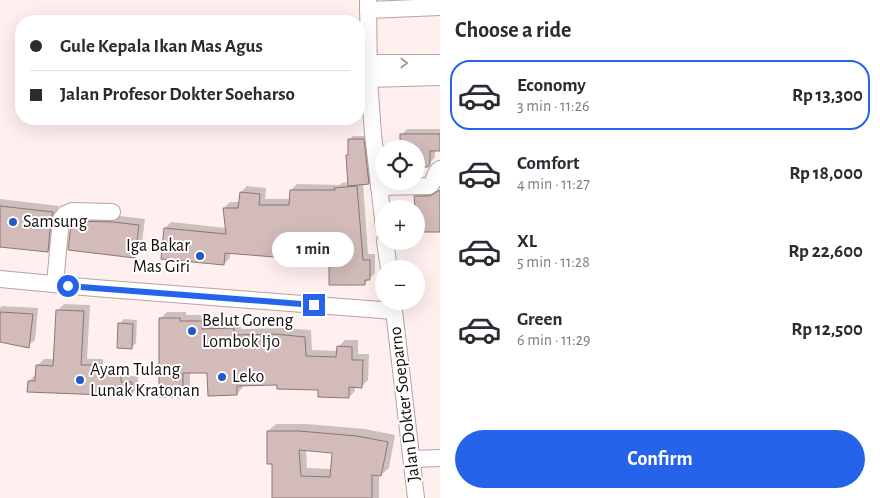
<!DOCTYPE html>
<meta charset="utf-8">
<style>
body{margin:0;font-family:"Alegreya Sans",sans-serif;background:#f7f7f7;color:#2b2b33;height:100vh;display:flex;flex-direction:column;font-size:19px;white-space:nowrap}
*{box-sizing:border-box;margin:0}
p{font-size:16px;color:#7c7c81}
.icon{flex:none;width:28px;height:28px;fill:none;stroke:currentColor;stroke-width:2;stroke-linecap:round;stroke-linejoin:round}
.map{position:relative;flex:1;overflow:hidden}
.side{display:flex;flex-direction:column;background:#fff;width:440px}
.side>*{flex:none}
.hud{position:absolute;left:15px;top:15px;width:350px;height:110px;border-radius:20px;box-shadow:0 5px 20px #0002;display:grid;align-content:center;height:110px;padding:0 15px;background:#fff}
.tools{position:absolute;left:375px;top:140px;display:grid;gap:10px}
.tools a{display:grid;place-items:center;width:50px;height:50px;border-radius:50%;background:#fff;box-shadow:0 5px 20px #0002;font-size:25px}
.end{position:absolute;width:22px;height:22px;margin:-11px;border:6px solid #2563eb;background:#fff;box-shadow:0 0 0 2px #fff}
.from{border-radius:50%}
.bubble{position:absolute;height:35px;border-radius:18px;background:#fff;box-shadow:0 5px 20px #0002;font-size:16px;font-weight:600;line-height:35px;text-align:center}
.hud b{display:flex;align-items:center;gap:18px;height:48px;font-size:19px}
.hud b+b{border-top:1px solid #e1e1e2}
.hud i{width:12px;height:12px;background:#2b2b33}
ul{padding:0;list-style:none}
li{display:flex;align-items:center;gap:15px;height:70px;margin:0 10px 8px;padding:0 5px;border:2px solid transparent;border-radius:20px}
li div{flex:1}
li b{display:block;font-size:19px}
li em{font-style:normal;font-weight:600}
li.current{border-color:#2563eb}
li>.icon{width:45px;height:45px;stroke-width:1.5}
h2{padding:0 15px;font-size:22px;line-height:60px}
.primary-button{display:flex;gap:10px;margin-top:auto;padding:10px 15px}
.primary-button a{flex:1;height:58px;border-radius:30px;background:#2563eb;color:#fff;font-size:20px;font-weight:600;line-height:58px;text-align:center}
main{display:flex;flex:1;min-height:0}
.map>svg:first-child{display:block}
.shadow{fill:#0003;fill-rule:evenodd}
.building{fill:#d2bbb9;stroke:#8b7674;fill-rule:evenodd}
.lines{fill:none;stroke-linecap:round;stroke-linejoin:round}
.minor-casing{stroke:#b8a29f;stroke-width:18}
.minor{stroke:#fff;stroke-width:16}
.oneway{stroke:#a19f9e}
.route{stroke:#2563eb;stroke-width:6}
.poi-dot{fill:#2159c6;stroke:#fff;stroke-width:2}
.labels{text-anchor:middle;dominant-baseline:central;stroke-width:4;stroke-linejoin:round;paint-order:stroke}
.poi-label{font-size:18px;fill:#150e0d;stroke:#fff;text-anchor:start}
.street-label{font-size:18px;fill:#150e0d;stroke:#fff}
</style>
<main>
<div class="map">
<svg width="440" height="498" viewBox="0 0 440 498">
<rect width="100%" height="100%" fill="#fff0ef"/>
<g class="shadow">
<path d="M407 129H440V150H435V157L428 165 416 149 401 135Z"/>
<path d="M353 136H367L372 179 368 183H363L368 254H375V273L364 284 330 260 230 252V258L224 264 165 228 171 222 226 228 224 208 230 202H240L241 192 247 186 266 188 265 199H291V190L297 184 340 185 342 183 349 182 347 155 349 154V140Z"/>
<path d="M440 189V230L421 215 415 197 421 191H437Z"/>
<path d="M0 199 59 206 57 210 54 244 47 251 0 245Z"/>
<path d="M82 215 120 216 145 219 141 251 134 257 72 223Z"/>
<path d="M64 304 90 305 87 359H103V367H127V376H138V388L131 394 29 381 36 374 37 366 44 359H55L57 311Z"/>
<path d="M2 306 38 308 35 340 28 346 0 341V308Z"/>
<path d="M167 312H186V315H208V323L240 322 241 329 282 328 311 330 312 350 338 351V347L345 340H358V354H369L368 380 362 386H355V391L349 397 320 389 278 384 243 385V387L237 394 208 372H190V389L183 396 160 319Z"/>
<path d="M124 319 137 320 136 343 132 347 119 324Z"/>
<path d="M276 424H307L365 429 395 435 389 468 381 475H379V498H273V463L268 431ZM306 450 334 452 332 469 307 468Z"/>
</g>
<g class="building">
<path d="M400 134H440V151H430V164L428 167H416V149H400Z"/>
<path d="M348 139H364L369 184 348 186 346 155H348Z"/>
<path d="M357 186 363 260H370V280H365V285H329V262L287 261V258L225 253 224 265 161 259 164 228 226 234 223 208H238L240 192 260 194 259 205H289L290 190H335L334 188Z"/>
<path d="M440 190V232H421L420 216 416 217 414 196H430Z"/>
<path d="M0 206 53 212 51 218 48 252 0 247Z"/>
<path d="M74 221 113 222 139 225 135 258 68 250 71 223Z"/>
<path d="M56 310 84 311 81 365H97V373H121V382H132V396L27 392 28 381H35L36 365 53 366Z"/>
<path d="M0 312 33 314 29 348 0 342Z"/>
<path d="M159 318H180V321H202V329L234 328V335L275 334 305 337 306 356 336 357 337 346 352 347V360H363L362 388 349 387V398L318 397V390L277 389V385L237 386V395L208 396 207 373H183V397H159Z"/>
<path d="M118 323 133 324 132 349 117 348Z"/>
<path d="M267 431H299L357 436 388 442 381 476 372 475V498H272V464H267ZM299 450 332 453 330 477 301 476Z"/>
</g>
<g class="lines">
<g class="minor-casing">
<g id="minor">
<path d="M368 0 369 79 373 134 384 228"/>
<path d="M368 10 440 7"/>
<path d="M369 63H440"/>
<path d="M369 79 440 77"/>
<path d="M379 187 429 186C436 182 433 173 440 169"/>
<path d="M385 241 389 269"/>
<path d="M0 279 95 288 394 311"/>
<path d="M55 284 61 219 65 214 72 211 112 212"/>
<path d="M393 302 416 498"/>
<path d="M413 459 440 458"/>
</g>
</g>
<use href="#minor" class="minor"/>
</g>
<defs><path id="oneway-chevron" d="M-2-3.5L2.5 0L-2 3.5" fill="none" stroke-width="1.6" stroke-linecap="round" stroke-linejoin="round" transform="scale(1.25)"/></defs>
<use class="oneway" href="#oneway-chevron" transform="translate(404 63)"/>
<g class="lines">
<path class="route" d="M68 286 314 305"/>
</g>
<g class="poi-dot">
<circle cx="13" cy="222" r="5"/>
<circle cx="200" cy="256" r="5"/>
<circle cx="192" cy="331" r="5"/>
<circle cx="222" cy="377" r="5"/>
<circle cx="80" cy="380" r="5"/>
</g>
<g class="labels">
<g class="poi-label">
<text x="23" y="222">Samsung</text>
<text x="190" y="246" text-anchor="end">Iga Bakar<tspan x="190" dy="21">Mas Giri</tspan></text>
<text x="202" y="321">Belut Goreng<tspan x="202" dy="21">Lombok Ijo</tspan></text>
<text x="90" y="370">Ayam Tulang<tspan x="90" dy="21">Lunak Kratonan</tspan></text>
<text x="232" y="377">Leko</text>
</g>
<g class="street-label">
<text transform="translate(405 404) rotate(-97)">Jalan Dokter Soeparno</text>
</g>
</g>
</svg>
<div class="tools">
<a><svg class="icon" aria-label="locate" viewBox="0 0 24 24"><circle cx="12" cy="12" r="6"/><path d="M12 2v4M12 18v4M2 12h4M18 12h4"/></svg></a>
<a>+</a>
<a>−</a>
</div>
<i class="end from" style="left:68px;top:286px"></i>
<i class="end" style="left:314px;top:305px"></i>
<div class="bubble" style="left:272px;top:232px;width:82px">1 min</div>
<div class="hud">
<b><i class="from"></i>Gule Kepala Ikan Mas Agus</b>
<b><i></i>Jalan Profesor Dokter Soeharso</b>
</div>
</div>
<section class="side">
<h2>Choose a ride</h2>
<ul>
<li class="current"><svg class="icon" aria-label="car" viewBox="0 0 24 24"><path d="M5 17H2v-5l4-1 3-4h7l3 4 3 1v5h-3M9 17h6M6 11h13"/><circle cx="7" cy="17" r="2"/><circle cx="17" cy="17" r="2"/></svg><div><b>Economy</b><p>3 min · 11:26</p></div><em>Rp 13,300</em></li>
<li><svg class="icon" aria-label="car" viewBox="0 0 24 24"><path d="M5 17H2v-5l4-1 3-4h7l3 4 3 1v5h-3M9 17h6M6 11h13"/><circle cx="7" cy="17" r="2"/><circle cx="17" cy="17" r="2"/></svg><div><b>Comfort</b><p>4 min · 11:27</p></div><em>Rp 18,000</em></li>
<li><svg class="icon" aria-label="car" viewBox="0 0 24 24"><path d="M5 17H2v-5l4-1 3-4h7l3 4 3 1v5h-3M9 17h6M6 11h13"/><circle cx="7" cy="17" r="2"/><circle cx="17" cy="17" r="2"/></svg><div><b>XL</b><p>5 min · 11:28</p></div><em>Rp 22,600</em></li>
<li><svg class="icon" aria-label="car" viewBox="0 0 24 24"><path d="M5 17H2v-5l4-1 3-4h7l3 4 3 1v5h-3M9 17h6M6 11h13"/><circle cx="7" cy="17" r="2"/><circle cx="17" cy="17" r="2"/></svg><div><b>Green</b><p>6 min · 11:29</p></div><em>Rp 12,500</em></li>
</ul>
<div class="primary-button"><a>Confirm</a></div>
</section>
</main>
